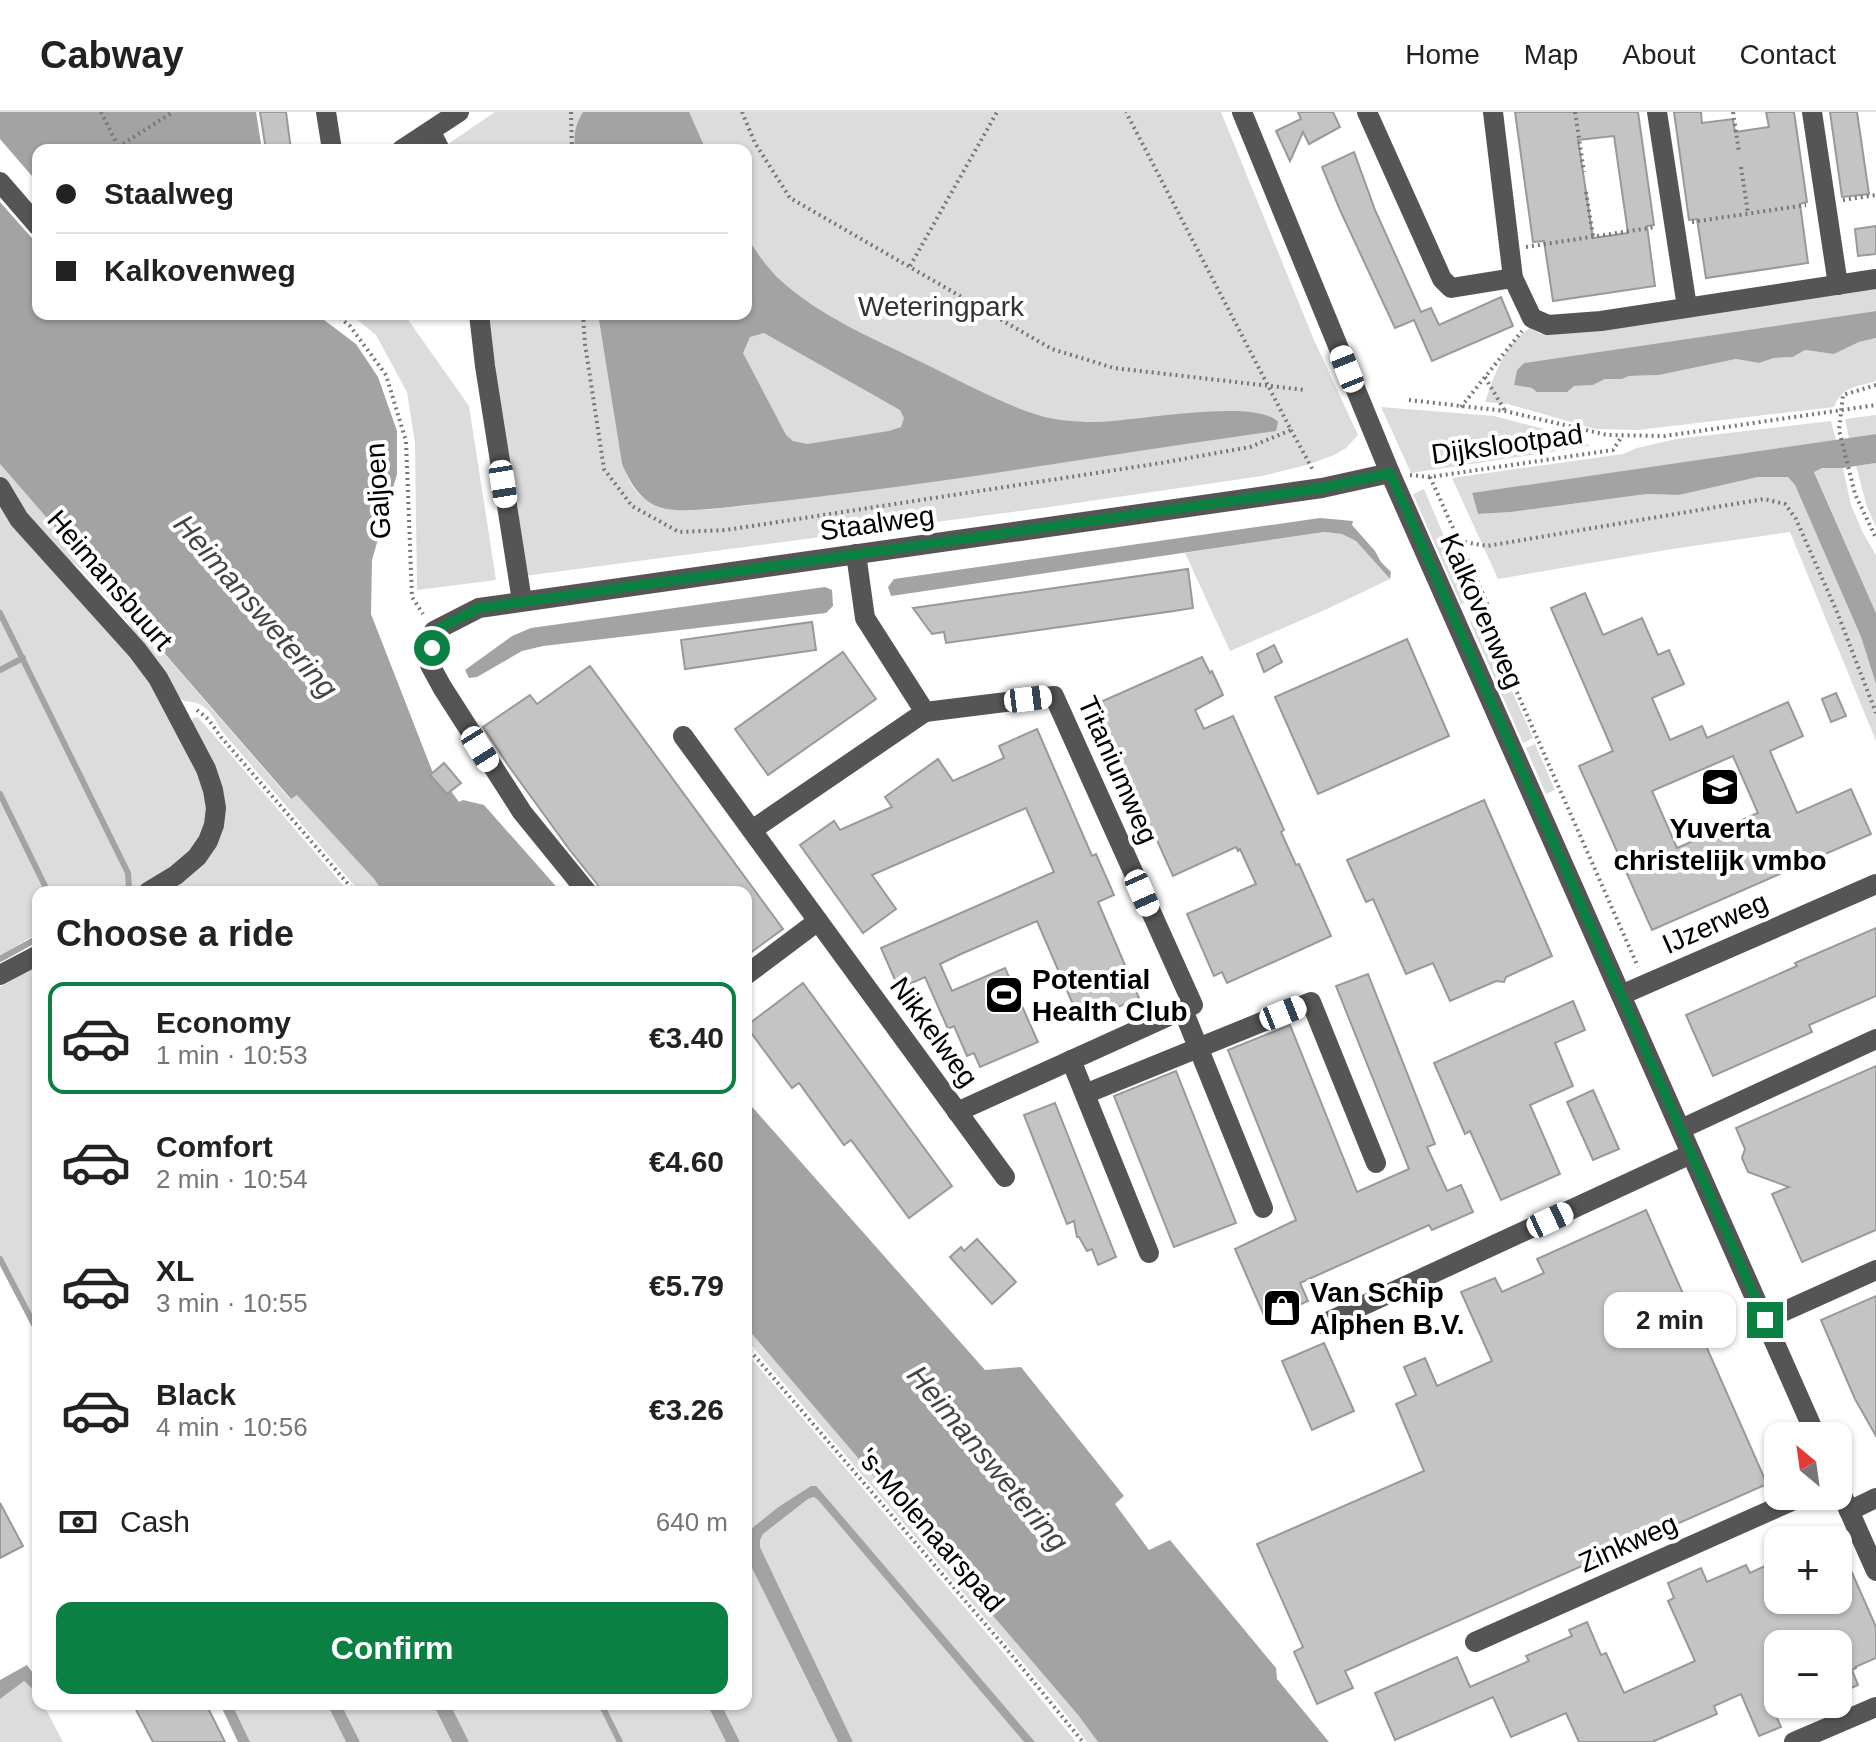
<!DOCTYPE html>
<meta charset="utf-8">
<style>
body{margin:0;font-family:Arial,sans-serif;background:#f6f6f6;color:#222;height:100vh;display:flex;flex-direction:column;font-size:30px;white-space:nowrap}
*{box-sizing:border-box;margin:0}
p{font-size:26px;color:#767676}
.icon{flex:none;width:44px;height:44px;fill:none;stroke:currentColor;stroke-width:2;stroke-linecap:round;stroke-linejoin:round}
.map{position:relative;flex:1;overflow:hidden}
.sheet{position:absolute;left:32px;top:774px;width:720px;height:824px;display:flex;flex-direction:column;background:#fff;border-radius:16px;box-shadow:0 2px 6px #0004}
.sheet>*{flex:none}
.top-card{position:absolute;left:32px;top:32px;width:720px;height:176px;border-radius:16px;box-shadow:0 2px 6px #0004;display:grid;align-content:center;height:176px;padding:0 24px;background:#fff}
.needle{width:52px;rotate:331deg}
.fabs{position:absolute;left:1764px;top:1310px;display:grid;gap:16px}
.fabs a{display:grid;place-items:center;width:88px;height:88px;border-radius:16px;background:#fff;box-shadow:0 2px 6px #0004;font-size:40px}
.end{position:absolute;width:36px;height:36px;margin:-18px;border:10px solid #0b8043;background:#fff;box-shadow:0 0 0 4px #fff}
.from{border-radius:50%}
.bubble{position:absolute;height:56px;border-radius:16px;background:#fff;box-shadow:0 2px 6px #0004;font-size:26px;font-weight:600;line-height:56px;text-align:center}
.car{position:absolute;width:24px;height:48px;margin:-24px -12px;border-radius:10px;box-shadow:0 0 6px 2px #0007;background:linear-gradient(#fff 24%,#345 0 40%,#fff 0 76%,#345 0 86%,#fff 0)}
.top-card b{display:flex;align-items:center;gap:28px;height:76px;font-size:30px}
.top-card b+b{border-top:2px solid #e0e0e0}
.top-card i{width:20px;height:20px;background:#222}
ul{padding:0;list-style:none}
li{display:flex;align-items:center;gap:24px;height:112px;margin:0 16px 12px;padding:0 8px;border:4px solid transparent;border-radius:16px}
li div{flex:1}
li b{display:block;font-size:30px}
li em{font-style:normal;font-weight:600}
li.current{border-color:#0b8043}
li>.icon{width:72px;height:72px;stroke-width:1.5}
h2{padding:0 24px;font-size:36px;line-height:96px}
.pay{display:flex;align-items:center;gap:20px;height:88px;padding:0 24px;font-size:30px}
.pay p{margin-inline-start:auto}
.cta{display:flex;gap:16px;margin-top:auto;padding:16px 24px}
.cta a{flex:1;height:92px;border-radius:16px;background:#0b8043;color:#fff;font-size:32px;font-weight:600;line-height:92px;text-align:center}
header{display:flex;align-items:center;gap:48px;box-sizing:border-box;height:112px;padding:0 40px;background:#fff;border-bottom:2px solid #e0e0e0}
header strong{font-size:38px}
nav{display:flex;gap:44px;margin-inline-start:auto;font-size:28px}
.map>svg:first-child{display:block}
.green{fill:#dcdcdc}
.water{fill:#a3a3a3;fill-rule:evenodd}
.lines{fill:none;stroke-linecap:round;stroke-linejoin:round}
.stream{stroke:#a3a3a3;stroke-width:6}
.building{fill:#c4c4c4;stroke:#999;stroke-width:2;fill-rule:evenodd}
.path{stroke:#777;stroke-width:4;stroke-dasharray:2 4;stroke-linecap:butt}
.minor{stroke:#555;stroke-width:20}
.route{stroke:#0b8043;stroke-width:10}
.labels{text-anchor:middle;dominant-baseline:central;stroke-width:8;stroke-linejoin:round;paint-order:stroke}
.park-label{font-size:28px;fill:#333;stroke:#fff}
.street-label{font-size:28px;fill:#000;stroke:#fff}
.poi-label{font-size:28px;font-weight:bold;fill:#000;stroke:#fff;text-anchor:start}
.water-label{font-size:30px;font-style:italic;fill:#444;stroke:#fff}
</style>
<header>
<strong>Cabway</strong>
<nav><a>Home</a><a>Map</a><a>About</a><a>Contact</a></nav>
</header>
<div class="map">
<svg width="1876" height="1630" viewBox="0 0 1876 1630">
<rect width="100%" height="100%" fill="#fff"/>
<g class="green">
<path d="M495 0H583C575 13 573 23 575 38H453L448 32Z"/>
<path d="M649 0H1221L1314 228 1358 323 1346 336 1334 343 1310 352 1262 364 1035 397 524 464 487 202H598L622 352C627 363 632 377 641 384 672 407 716 396 751 393L727 263 746 202V38H660Z"/>
<path d="M1876 174V199L1524 251 1517 258 1514 273 1532 276 1593 273 1605 267H1621L1629 264 1659 263 1736 247 1759 251 1774 246 1793 245 1805 238 1834 242 1859 230 1876 226V269C1857 275 1842 274 1834 295L1638 318 1595 317 1508 292 1485 290C1494 263 1505 231 1530 216L1541 222Z"/>
<path d="M350 202H404L469 294 496 468 417 478 415 331 407 280 376 223Z"/>
<path d="M1381 295 1494 304 1578 326 1590 334 1411 361Z"/>
<path d="M1876 303V322L1849 326 1845 307Z"/>
<path d="M1831 309 1836 328 1472 382 1478 402 1511 400 1647 382 1679 383 1758 365H1788L1795 373 1861 525 1876 572V629L1790 420 1672 437 1498 467 1452 366 1623 342 1637 336 1676 327Z"/>
<path d="M1876 351V415L1867 395 1856 354Z"/>
<path d="M0 352 290 687 297 682 374 767 383 780H360L221 618C216 609 209 596 199 592 191 589 186 591 179 586L141 535 126 507 84 460 76 453 58 443 20 398 0 364Z"/>
<path d="M1822 356H1843L1851 393 1864 423 1876 443V501L1814 359Z"/>
<path d="M1424 377 1471 488 1461 492 1413 382Z"/>
<path d="M0 387 138 549 192 640 211 699 195 739 140 780H134L129 775 118 780H38V821L0 844Z"/>
<path d="M1324 420 1342 422 1356 429 1390 467 1327 497 1230 539 1185 441Z"/>
<path d="M1479 505 1533 626 1523 631 1470 510Z"/>
<path d="M197 605 205 613 349 780H158L216 726 191 611 193 606Z"/>
<path d="M1535 632 1555 678 1546 682 1526 636Z"/>
<path d="M38 853V1226L0 1151V875Z"/>
<path d="M746 1215 1078 1603 1098 1630H1087L1053 1586 746 1227Z"/>
<path d="M746 1240 1001 1538 1076 1630H1035L819 1377 777 1396 746 1421Z"/>
<path d="M814 1385 818 1388 1024 1630H853L760 1435V1428L763 1422 808 1387Z"/>
<path d="M746 1444 838 1630H740L721 1592H746Z"/>
<path d="M24 1568 38 1582V1592H43L63 1630H0V1587Z"/>
<path d="M232 1592H327L346 1630H250Z"/>
<path d="M341 1592H433L452 1630H360Z"/>
<path d="M450 1592H707L726 1630H469Z"/>
</g>
<g class="water">
<path d="M0 0H256L262 38H38V71L0 27Z"/>
<path d="M583 0H689L706 38H575C573 23 575 13 583 0Z"/>
<path d="M0 90 38 133V202H316L356 232 378 265 397 319V362L372 448 371 502 433 661 431 663 447 682 451 679 459 690 463 688 484 693 561 780H383L374 767 297 683 291 687 0 352Z"/>
<path d="M746 123C755 139 766 154 779 167 819 204 872 226 921 250 959 268 997 290 1038 303 1052 308 1071 309 1086 310 1125 312 1254 284 1278 310L1276 319C1125 340 975 366 824 384 790 388 756 392 722 396 704 397 685 400 667 397 643 393 631 373 622 352L598 202H746ZM764 221 900 298 904 306 901 315 889 319 807 332 793 329 786 323 743 241 750 225Z"/>
<path d="M1876 199V226L1859 230 1834 242 1805 238 1793 245 1774 246 1759 251 1736 247 1659 263 1629 264 1622 267H1605L1593 273 1574 274 1567 280H1537L1532 276 1514 273 1517 258 1524 251Z"/>
<path d="M1876 322V351L1843 356H1822L1814 360 1876 501V572L1861 525 1795 373 1788 365H1758L1679 383 1647 382 1511 400 1478 402 1472 381Z"/>
<path d="M1320 406 1353 409 1352 413 1375 439 1381 450 1391 460 1390 467 1356 429 1342 422 1324 420 891 484 888 475 894 467Z"/>
<path d="M825 475 832 478 833 494 826 501 543 534 522 539 477 565 469 566 465 558 512 524 531 516Z"/>
<path d="M746 988 985 1258 1021 1255 1124 1384 1115 1392 1149 1438 1170 1428 1276 1556 1277 1567 1329 1630H1098L1078 1603 746 1215Z"/>
<path d="M811 1374H816L819 1377 1035 1630H1024L818 1388 814 1385 808 1387 763 1422 760 1428V1435L853 1630H838L746 1444V1421L777 1396Z"/>
<path d="M27 1553 38 1568V1582L24 1569 0 1587V1568Z"/>
<path d="M220 1592H232L250 1630H238Z"/>
<path d="M327 1592H341L360 1630H346Z"/>
<path d="M433 1592H450L469 1630H452Z"/>
<path d="M707 1592H721L740 1630H726Z"/>
</g>
<g class="lines">
<g class="stream">
<path d="M0 501 128 761 129 775 120 780"/>
<path d="M0 558 23 546"/>
<path d="M0 682 48 780"/>
<path d="M0 847 38 826"/>
<path d="M0 1147 38 1220"/>
<path d="M601 1592 620 1630"/>
</g>
</g>
<g class="building">
<path d="M260 0H286L291 38H266Z"/>
<path d="M1298 0H1333L1340 15 1309 32 1303 20 1290 49 1276 19 1301 7Z"/>
<path d="M1515 0H1638L1654 113 1647 114 1655 174 1553 189 1544 129 1533 130ZM1614 24 1628 121 1593 126 1578 28Z"/>
<path d="M1674 0H1701L1702 11 1733 7 1735 20 1769 15 1766 0H1794L1807 90 1800 92 1808 151 1706 166 1697 107 1689 108Z"/>
<path d="M1830 0H1857L1869 82 1842 85Z"/>
<path d="M1354 40 1375 98 1421 200 1431 196 1439 213 1501 185 1513 214 1432 249 1414 208 1395 216 1340 98 1322 55Z"/>
<path d="M1876 114V142L1858 144 1855 117Z"/>
<path d="M1188 457 1193 496 1174 499 946 531 944 520 932 522 913 496Z"/>
<path d="M1585 481 1603 523 1642 506 1658 543 1669 538 1684 572 1652 586 1670 628 1702 614 1707 626 1788 590 1803 624 1770 639 1797 701 1851 677 1871 722 1652 818 1579 654 1613 639 1551 496ZM1733 644 1758 701 1677 736 1652 679Z"/>
<path d="M812 510 816 538 685 557 681 528Z"/>
<path d="M1407 527 1449 624 1318 682 1275 585Z"/>
<path d="M1274 533 1282 550 1264 560 1257 542Z"/>
<path d="M843 540 876 587 768 663 735 617Z"/>
<path d="M1202 545 1210 561 1212 559 1223 583 1195 598 1204 617 1233 604 1284 718 1281 720 1296 753 1299 752 1331 824 1227 871 1222 860 1214 864 1187 802 1256 772 1240 737 1238 739 1236 735 1173 764 1096 592Z"/>
<path d="M590 554 783 817 746 844V780H600L597 772 569 737 508 653 483 615 530 583 537 592Z"/>
<path d="M1836 581 1846 604 1831 610 1822 587Z"/>
<path d="M1037 617 1092 744 1096 742 1114 783 1098 790 1139 886 1081 911 1037 809 961 842 940 852 952 879 1005 856 1038 930 980 955 974 941 967 944 954 914 948 917 925 865 899 877 881 836 1054 760 1026 696 872 763 896 797 863 821 800 733 834 709 840 718 892 695 885 685 938 647 953 669 1004 646 999 634Z"/>
<path d="M444 651 461 671 447 682 430 663Z"/>
<path d="M1484 688 1552 844 1506 865 1504 870 1496 869 1450 889 1433 851 1406 862 1373 787 1366 790 1347 748Z"/>
<path d="M1876 816V884L1809 913 1812 920 1713 964 1686 903 1797 854 1795 851Z"/>
<path d="M1368 862 1435 1032 1427 1035 1447 1079 1461 1073 1473 1100 1432 1118 1429 1113 1300 1171 1308 1189 1266 1208 1235 1137 1296 1108 1228 938 1290 913 1357 1080 1409 1057 1336 874Z"/>
<path d="M803 871 952 1074 909 1106 851 1028 844 1033 799 971 792 976 746 914Z"/>
<path d="M1573 889 1585 918 1555 931 1573 974 1530 993 1560 1062 1501 1088 1470 1019 1465 1022 1434 951Z"/>
<path d="M1876 954V1118L1802 1150 1772 1082 1789 1075 1748 1060 1742 1046 1745 1037 1736 1016Z"/>
<path d="M1176 959 1236 1111 1174 1135 1114 984Z"/>
<path d="M1593 978 1619 1037 1593 1048 1567 990Z"/>
<path d="M1055 991 1116 1145 1098 1153 1092 1137 1087 1139 1079 1125H1077L1074 1109 1067 1112 1024 1003Z"/>
<path d="M1646 1098 1767 1372 1345 1559 1353 1576 1317 1592 1294 1540 1303 1535 1257 1432 1424 1359 1396 1292 1416 1283 1404 1255 1425 1246 1437 1274 1492 1249 1461 1180 1495 1166 1502 1180 1544 1161 1537 1147Z"/>
<path d="M977 1127 1016 1170 992 1192 950 1145 961 1135 964 1139Z"/>
<path d="M1876 1184V1324L1855 1287 1821 1208Z"/>
<path d="M1324 1231 1354 1299 1312 1318 1282 1249Z"/>
<path d="M0 1391 23 1434 0 1446Z"/>
<path d="M1838 1429 1876 1515V1546L1855 1555 1856 1556 1852 1558 1858 1573 1838 1582V1532H1778V1563L1775 1576 1766 1581 1781 1615 1759 1624 1741 1582 1714 1594 1717 1602 1652 1630H1579L1566 1601 1511 1625 1493 1585 1395 1628 1375 1581 1457 1545 1470 1575 1529 1549 1526 1544 1572 1524 1569 1518 1587 1510 1601 1543 1606 1541 1624 1581 1695 1549 1668 1489 1674 1486 1668 1471 1701 1456 1707 1470 1746 1453 1750 1461 1778 1448V1488H1838Z"/>
<path d="M133 1592H206L225 1630H153Z"/>
</g>
<g class="lines">
<g class="path">
<path d="M101 0 120 38"/>
<path d="M571 0 572 38"/>
<path d="M742 0 755 31 790 86 1052 237 1114 256 1305 278"/>
<path d="M1575 0 1584 60"/>
<path d="M1733 0 1739 40"/>
<path d="M118 35 173 0"/>
<path d="M1741 55 1748 101"/>
<path d="M1586 80 1593 124"/>
<path d="M1843 88 1876 83"/>
<path d="M1692 110 1806 93"/>
<path d="M1526 135 1656 115"/>
<path d="M910 154 997 0"/>
<path d="M335 202 350 214 386 263 406 329 412 485 423 502"/>
<path d="M583 202 585 232 604 357 632 394 679 420 726 418 1161 351 1250 335 1291 318 1126 0"/>
<path d="M1485 265 1505 299"/>
<path d="M1876 273 1843 283 1839 318 1855 382 1876 426"/>
<path d="M1409 288 1505 299 1607 323 1665 324 1876 293"/>
<path d="M1461 295 1522 219"/>
<path d="M1291 318 1314 360"/>
<path d="M1410 363 1430 365 1613 338 1622 324"/>
<path d="M1430 365 1487 491 1486 510 1638 855"/>
<path d="M1459 429 1487 434 1764 387 1785 392 1796 407 1837 500 1876 601"/>
<path d="M197 598 208 607 221 625 355 780"/>
<path d="M746 1234 1005 1535 1083 1630"/>
</g>
<g class="minor">
<path d="M326 0 332 38"/>
<path d="M1242 0 1390 361 1816 1324"/>
<path d="M1367 0 1442 167 1451 176 1513 166"/>
<path d="M1493 0 1513 166 1532 206 1548 213 1601 209 1876 167"/>
<path d="M1657 0 1687 195"/>
<path d="M1812 0 1838 173"/>
<path d="M431 20 440 38"/>
<path d="M401 38 459 0"/>
<path d="M0 70 38 114"/>
<path d="M479 202 485 254 522 489"/>
<path d="M0 375 19 407 137 538 158 566 206 657 213 678 216 696 214 713 208 729 197 745 176 763 148 780"/>
<path d="M856 442 865 506 925 600 1054 584 1193 893 957 1000"/>
<path d="M683 624 1005 1065"/>
<path d="M752 718 925 600"/>
<path d="M587 780 522 700 442 575 430 553 434 519 479 496 1322 376 1390 361"/>
<path d="M0 863 38 843"/>
<path d="M746 863 818 809"/>
<path d="M1621 883 1876 772"/>
<path d="M1183 898 1263 1096"/>
<path d="M1071 948 1149 1141"/>
<path d="M1085 982 1311 890 1376 1051"/>
<path d="M1681 1017 1876 927"/>
<path d="M1765 1208 1876 1158"/>
<path d="M1323 1212 1691 1042"/>
<path d="M1838 1374 1876 1459"/>
<path d="M1849 1399 1876 1386"/>
<path d="M1475 1530 1803 1384"/>
<path d="M1794 1630 1876 1595"/>
</g>
</g>
<g class="lines">
<path class="route" d="M432 536 434 519 479 496 1322 376 1390 361 1765 1208"/>
</g>
<defs>
<g id="school-square" transform="scale(2)"><rect x="-9" y="-9" width="18" height="18" rx="4" fill="#000" stroke="#fff"/><path d="M0-5L7-2L0 1L-7-2ZM-4 1L0 2.5L4 1V4Q0 6-4 4Z" fill="#fff"/></g>
<g id="stadium-square" transform="scale(2)"><rect x="-9" y="-9" width="18" height="18" rx="4" fill="#000" stroke="#fff"/><path d="M0-5a6.5 5 0 1 0 0 10a6.5 5 0 1 0 0-10ZM-3.5-1.8h7v3.6h-7Z" fill="#fff"/></g>
<g id="shop-square" transform="scale(2)"><rect x="-9" y="-9" width="18" height="18" rx="4" fill="#000" stroke="#fff"/><path d="M-5-2.5h2.3a2.7 3.5 0 0 1 5.4 0H5L5.5 6h-11ZM-1.5-2.5h3a1.5 2.3 0 0 0-3 0Z" fill="#fff"/></g>
</defs>
<g fill-rule="evenodd">
<use href="#school-square" x="1720" y="675"/>
<use href="#stadium-square" x="1004" y="883"/>
<use href="#shop-square" x="1282" y="1196"/>
</g>
<g class="labels">
<g class="park-label">
<text x="941" y="194">Weteringpark</text>
</g>
<g class="street-label">
<text transform="translate(1507 332) rotate(-8)">Dijkslootpad</text>
<text transform="translate(378 379) rotate(-94)">Galjoen</text>
<text transform="translate(877 411) rotate(-8)">Staalweg</text>
<text transform="translate(110 468) rotate(49)">Heimansbuurt</text>
<text transform="translate(1482 499) rotate(66)">Kalkovenweg</text>
<text transform="translate(1118 658) rotate(66)">Titaniumweg</text>
<text transform="translate(1715 811) rotate(-24)">IJzerweg</text>
<text transform="translate(934 920) rotate(54)">Nikkelweg</text>
<text transform="translate(931 1418) rotate(49)">'s-Molenaarspad</text>
<text transform="translate(1628 1431) rotate(-24)">Zinkweg</text>
</g>
<g class="poi-label">
<text x="1720" y="716" text-anchor="middle">Yuverta<tspan x="1720" dy="32">christelijk vmbo</tspan></text>
<text x="1032" y="867">Potential<tspan x="1032" dy="32">Health Club</tspan></text>
<text x="1310" y="1180">Van Schip<tspan x="1310" dy="32">Alphen B.V.</tspan></text>
</g>
<g class="water-label">
<text transform="translate(256 494) rotate(49)">Heimanswetering</text>
<text transform="translate(988 1346) rotate(50)">Heimanswetering</text>
</g>
</g>
</svg>
<div class="fabs">
<a><svg class="needle" viewBox="-14 -14 28 28"><path d="M0-13l5 13h-10z" fill="#e53935"/><path d="M0 13l5-13h-10z" fill="#767676"/></svg></a>
<a>+</a>
<a>−</a>
</div>
<i class="end from" style="left:432px;top:536px"></i>
<i class="end" style="left:1765px;top:1208px"></i>
<div class="bubble" style="left:1604px;top:1180px;width:132px">2 min</div>
<i class="car" style="left:1347px;top:257px;rotate:338deg"></i>
<i class="car" style="left:503px;top:372px;rotate:171deg"></i>
<i class="car" style="left:1028px;top:587px;rotate:83deg"></i>
<i class="car" style="left:480px;top:637px;rotate:148deg"></i>
<i class="car" style="left:1142px;top:781px;rotate:156deg"></i>
<i class="car" style="left:1283px;top:901px;rotate:68deg"></i>
<i class="car" style="left:1550px;top:1108px;rotate:65deg"></i>
<div class="top-card">
<b><i class="from"></i>Staalweg</b>
<b><i></i>Kalkovenweg</b>
</div>
<section class="sheet">
<h2>Choose a ride</h2>
<ul>
<li class="current"><svg class="icon" aria-label="car" viewBox="0 0 24 24"><path d="M5 17H2v-5l4-1 3-4h7l3 4 3 1v5h-3M9 17h6M6 11h13"/><circle cx="7" cy="17" r="2"/><circle cx="17" cy="17" r="2"/></svg><div><b>Economy</b><p>1 min · 10:53</p></div><em>€3.40</em></li>
<li><svg class="icon" aria-label="car" viewBox="0 0 24 24"><path d="M5 17H2v-5l4-1 3-4h7l3 4 3 1v5h-3M9 17h6M6 11h13"/><circle cx="7" cy="17" r="2"/><circle cx="17" cy="17" r="2"/></svg><div><b>Comfort</b><p>2 min · 10:54</p></div><em>€4.60</em></li>
<li><svg class="icon" aria-label="car" viewBox="0 0 24 24"><path d="M5 17H2v-5l4-1 3-4h7l3 4 3 1v5h-3M9 17h6M6 11h13"/><circle cx="7" cy="17" r="2"/><circle cx="17" cy="17" r="2"/></svg><div><b>XL</b><p>3 min · 10:55</p></div><em>€5.79</em></li>
<li><svg class="icon" aria-label="car" viewBox="0 0 24 24"><path d="M5 17H2v-5l4-1 3-4h7l3 4 3 1v5h-3M9 17h6M6 11h13"/><circle cx="7" cy="17" r="2"/><circle cx="17" cy="17" r="2"/></svg><div><b>Black</b><p>4 min · 10:56</p></div><em>€3.26</em></li>
</ul>
<div class="pay"><svg class="icon" aria-label="cash" viewBox="0 0 24 24"><path d="M3 7h18v10H3z"/><circle cx="12" cy="12" r="2"/></svg>Cash<p>640 m</p></div>
<div class="cta"><a>Confirm</a></div>
</section>
</div>
